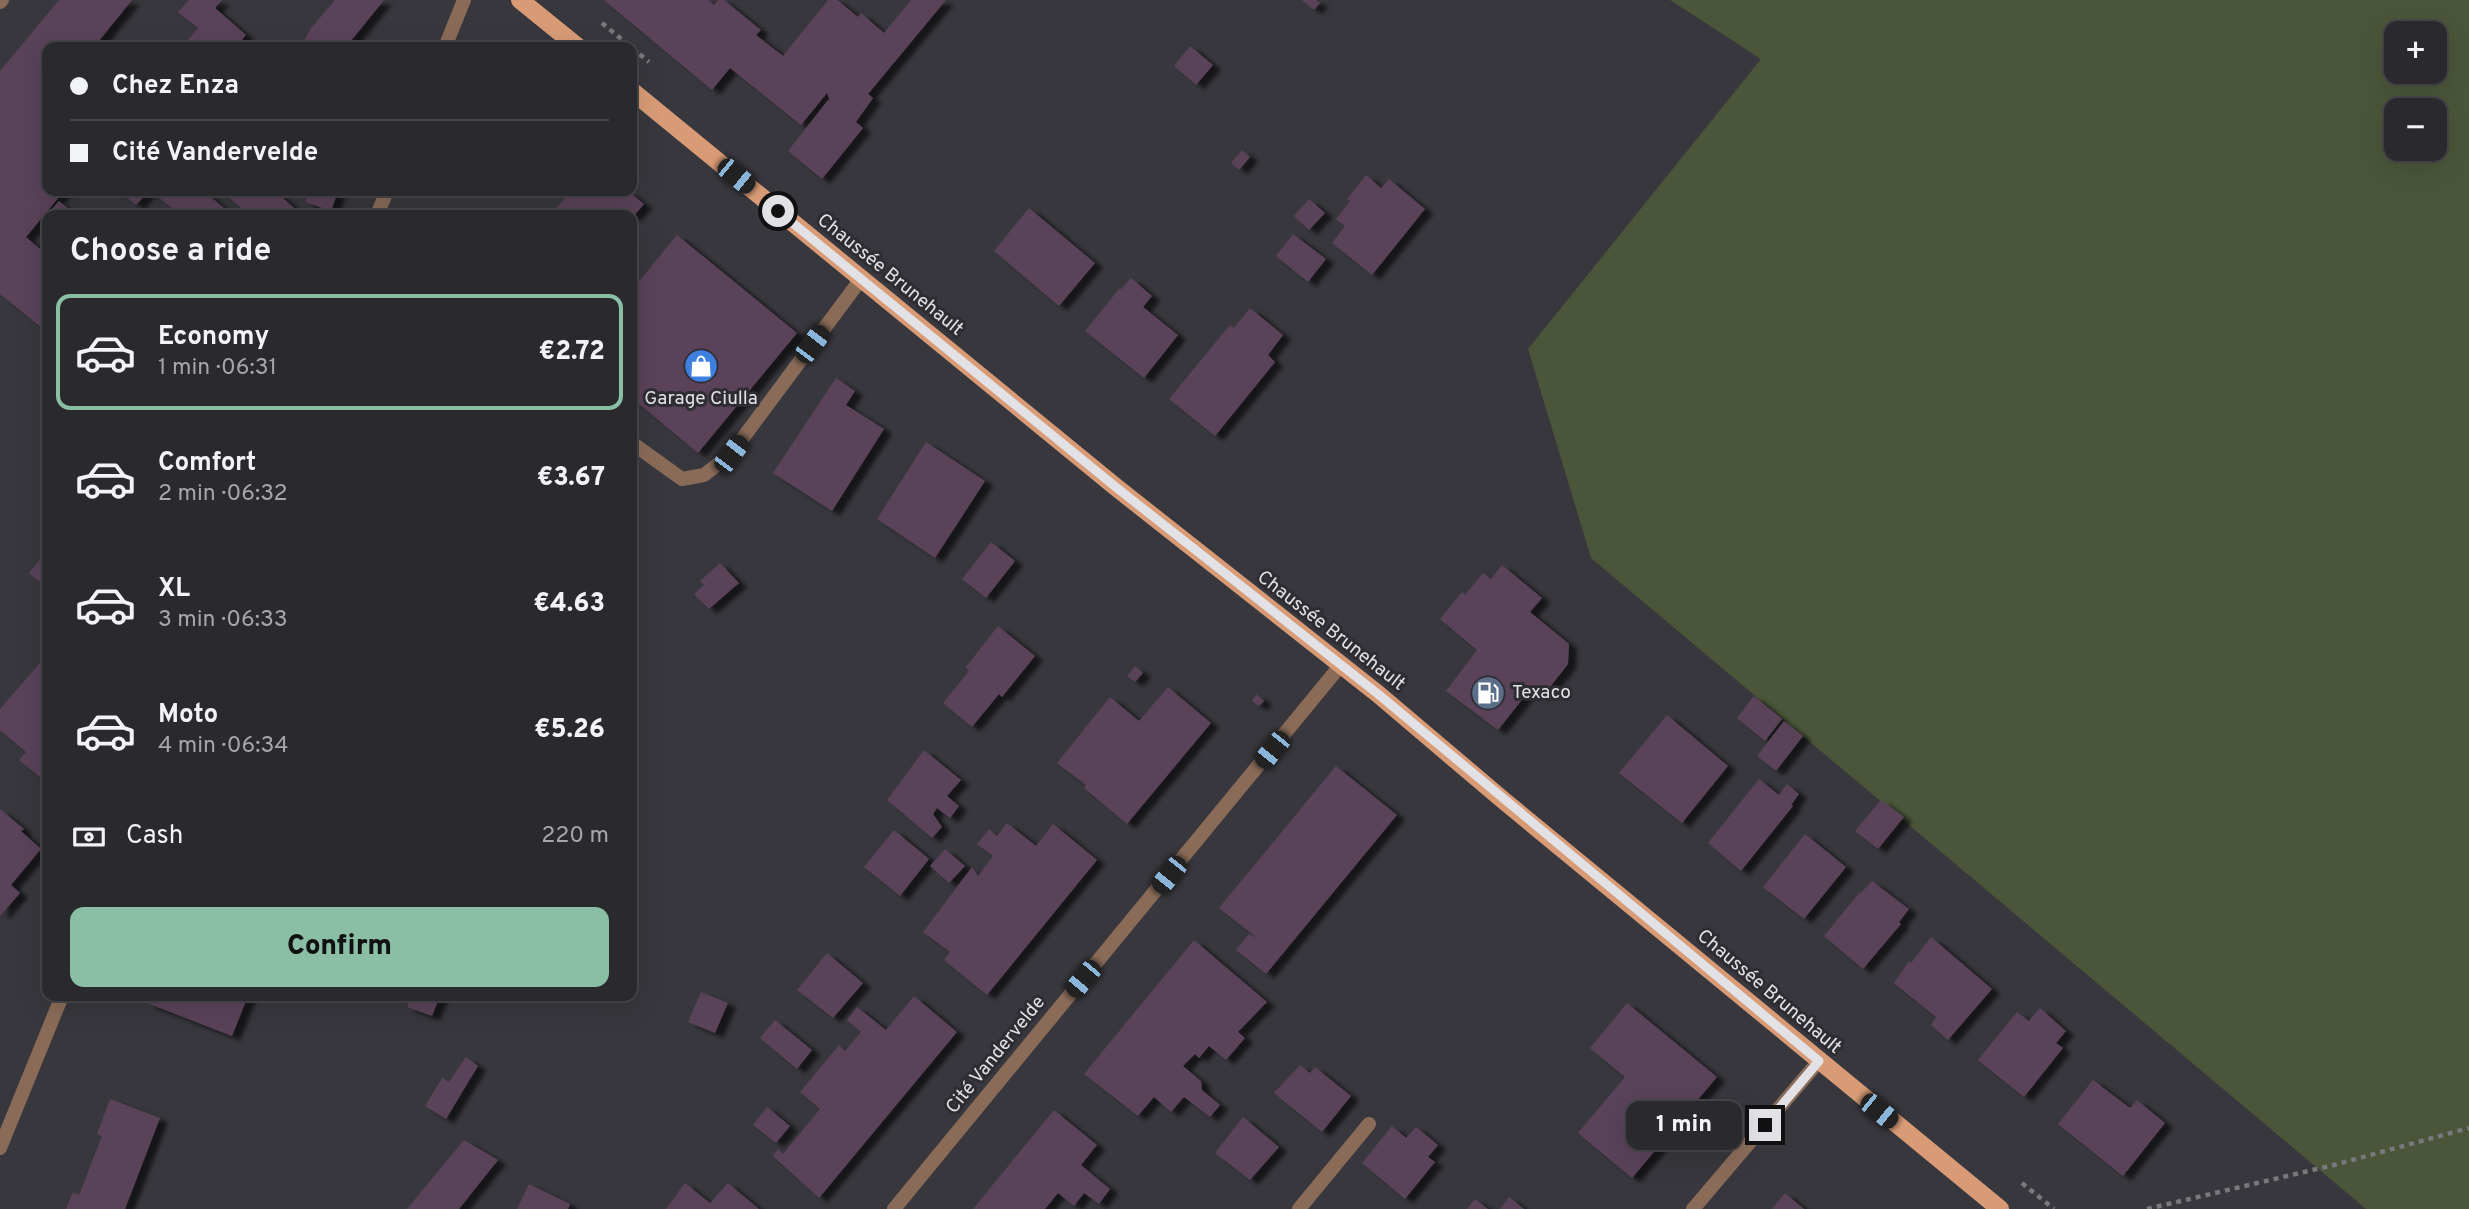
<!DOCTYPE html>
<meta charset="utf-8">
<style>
body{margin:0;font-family:Overpass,sans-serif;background:#313136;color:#f1f3f6;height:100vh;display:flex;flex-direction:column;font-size:26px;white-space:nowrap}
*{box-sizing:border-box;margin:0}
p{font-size:23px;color:#a5a6aa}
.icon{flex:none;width:38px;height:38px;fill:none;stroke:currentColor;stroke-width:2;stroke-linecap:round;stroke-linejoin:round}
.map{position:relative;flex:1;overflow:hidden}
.drawer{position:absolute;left:42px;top:210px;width:595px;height:791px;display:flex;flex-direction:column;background:#29292e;border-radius:14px;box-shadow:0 7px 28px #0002,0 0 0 2px #45454a}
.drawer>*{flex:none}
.hud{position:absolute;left:42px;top:42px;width:595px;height:154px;border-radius:14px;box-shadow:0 7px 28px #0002,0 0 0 2px #45454a;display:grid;align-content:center;height:154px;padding:0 28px;background:#29292e}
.fabs{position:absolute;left:2384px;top:21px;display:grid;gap:14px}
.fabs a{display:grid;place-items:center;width:63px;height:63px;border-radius:14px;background:#29292e;box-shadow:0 7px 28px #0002,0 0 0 2px #45454a;font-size:35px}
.end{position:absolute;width:32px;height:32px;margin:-16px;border:9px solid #e2e2e6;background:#111;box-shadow:0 0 0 4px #111}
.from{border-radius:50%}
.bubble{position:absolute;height:49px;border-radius:14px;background:#29292e;box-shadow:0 7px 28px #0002,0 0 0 2px #45454a;font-size:23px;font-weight:800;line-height:49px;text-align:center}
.car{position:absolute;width:21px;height:42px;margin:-21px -10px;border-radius:9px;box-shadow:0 0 5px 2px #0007;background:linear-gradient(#222 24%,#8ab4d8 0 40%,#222 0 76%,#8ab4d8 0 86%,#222 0)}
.hud b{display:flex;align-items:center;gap:24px;height:66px;font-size:26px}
.hud b+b{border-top:2px solid #45454a}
.hud i{width:18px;height:18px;background:#f1f3f6}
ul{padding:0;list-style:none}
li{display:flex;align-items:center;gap:21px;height:116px;margin:0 14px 10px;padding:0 14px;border:4px solid transparent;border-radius:14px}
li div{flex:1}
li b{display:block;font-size:26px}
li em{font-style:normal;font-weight:800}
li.current{border-color:#8abfa5}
li>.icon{width:63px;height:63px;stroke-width:1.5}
h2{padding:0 28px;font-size:32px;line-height:84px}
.pay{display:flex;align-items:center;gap:18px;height:77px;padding:0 28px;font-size:26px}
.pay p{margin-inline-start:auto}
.primary-button{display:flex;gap:14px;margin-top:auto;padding:14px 28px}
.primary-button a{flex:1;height:80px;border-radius:14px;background:#8abfa5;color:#111;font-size:28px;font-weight:800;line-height:80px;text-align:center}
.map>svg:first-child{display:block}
.green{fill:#4a5539;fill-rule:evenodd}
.building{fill:#5a4358;filter:url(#shadow)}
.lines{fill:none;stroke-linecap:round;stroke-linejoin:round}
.path{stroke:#78787d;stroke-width:4.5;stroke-dasharray:5 5;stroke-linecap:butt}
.service{stroke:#896b58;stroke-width:14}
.minor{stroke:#896b58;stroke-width:14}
.primary{stroke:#d89b76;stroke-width:18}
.route{stroke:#e2e2e6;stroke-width:9}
.labels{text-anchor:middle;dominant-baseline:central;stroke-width:6;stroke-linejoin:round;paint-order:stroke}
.street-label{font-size:19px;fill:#e2e2e6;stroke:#2d2d33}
.poi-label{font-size:19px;fill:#e2e2e6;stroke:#2d2d33}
</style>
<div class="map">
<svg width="2469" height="1209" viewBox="0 0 2469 1209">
<defs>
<filter id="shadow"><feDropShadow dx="8" dy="4.5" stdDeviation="2" flood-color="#0009"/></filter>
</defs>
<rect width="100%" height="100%" fill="#37373d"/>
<path class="green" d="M1670 0H2469V1209H2366L1591 558 1528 349 1761 59ZM2396 33H2434V72H2396ZM2396 110H2434V149H2396Z"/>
<g class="building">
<path d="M59 0H132L94 47H47V191H64L26 237 47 255V332L0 294V71Z"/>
<path d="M189 0H222L215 8 246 35 236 47H182L198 28 178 12Z"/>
<path d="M335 0H384L346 47H300L312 27Z"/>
<path d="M604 0H709L714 5 718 0H724L761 30 756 35 783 56 828 0H837L858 17 861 13 884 33 911 0H946L868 94 873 98 856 122 863 128 822 179 788 151 828 100 830 101 827 93 801 125 730 68 712 90Z"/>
<path d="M1302 0H1316L1320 3 1314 10Z"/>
<path d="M1190 46 1213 65 1196 85 1174 66Z"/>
<path d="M1242 150 1250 157 1239 170 1231 163Z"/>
<path d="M1366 175 1381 188 1389 179 1425 209 1372 275 1332 243 1345 226 1336 219 1350 201 1347 199Z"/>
<path d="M119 191H149L136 205Z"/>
<path d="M151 191H204L232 215H180Z"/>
<path d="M227 191H260L266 196 270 191H275L302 215H235L241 208 225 194Z"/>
<path d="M309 191H338L331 211 305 202Z"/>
<path d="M571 191H628L644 204 632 218V215H551Z"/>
<path d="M1309 199 1325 213 1309 230 1294 216Z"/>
<path d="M59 201 76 215H47V229L40 223Z"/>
<path d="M1029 208 1095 263 1059 306 994 251Z"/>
<path d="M1293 234 1326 259 1308 282 1276 256Z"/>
<path d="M677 235 797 333 698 453 632 398V290Z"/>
<path d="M1131 278 1152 296 1143 307 1178 335 1144 378 1085 331 1119 289H1121Z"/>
<path d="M1250 308 1283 335 1268 355 1275 362 1215 436 1169 399 1230 325 1234 328Z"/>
<path d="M836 378 855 391 846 405 884 429 832 511 773 473Z"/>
<path d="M926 442 985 481 935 558 877 519Z"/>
<path d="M991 542 1015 561 986 598 962 579Z"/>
<path d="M47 551V588L29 573Z"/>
<path d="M720 563 739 583 709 609 694 594 704 585 700 581Z"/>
<path d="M1502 565 1542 598 1530 612 1569 644 1568 664 1543 696 1532 687 1498 730 1446 691 1477 650 1440 619 1462 592 1465 595 1483 573 1491 579Z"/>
<path d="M998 626 1035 656 1002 697 999 694 972 727 943 703 969 671 966 667Z"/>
<path d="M46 656 47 657V783L19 760 26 752 0 730V709Z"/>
<path d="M1135 666 1143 673 1135 682 1127 676Z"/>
<path d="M1168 687 1211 723 1127 824 1084 788 1086 785 1057 763 1110 697 1139 721Z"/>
<path d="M1256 694 1264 701 1259 706 1252 701Z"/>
<path d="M1754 696 1782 719 1765 741 1737 718Z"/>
<path d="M1667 715 1728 766 1682 823 1619 773Z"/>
<path d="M1784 721 1803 736 1776 771 1757 756Z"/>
<path d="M924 750 961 780 947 796 959 806 950 818 937 808 933 814 942 827 932 838 887 800Z"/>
<path d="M1336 766 1397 815 1266 974 1236 950 1249 934 1257 938 1219 908Z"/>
<path d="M1759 779 1779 795 1787 784 1799 794 1791 805 1793 806 1741 871 1708 843Z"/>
<path d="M1881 800 1904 817 1878 849 1855 831Z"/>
<path d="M0 809 24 829 21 831 41 849 11 885 20 893 0 916Z"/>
<path d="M1007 823 1036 846 1053 824 1097 860 987 995 944 960 950 952 923 932 972 867 978 876 993 856 977 844 989 829 997 836Z"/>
<path d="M894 830 929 859 900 896 864 867Z"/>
<path d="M1805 834 1846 867 1804 919 1763 887Z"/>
<path d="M945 849 965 866 949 883 930 866Z"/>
<path d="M1872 881 1909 909 1899 922 1901 924 1863 969 1824 936 1860 892 1861 893Z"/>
<path d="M1931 937 1992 989 1948 1040 1931 1025 1936 1017 1894 983 1909 961 1911 963Z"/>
<path d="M1194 940 1267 1002 1238 1032 1245 1038 1226 1060 1209 1046 1199 1058 1195 1054 1183 1066 1201 1081 1202 1090 1220 1105 1210 1117 1184 1097 1171 1112 1154 1097 1138 1116 1084 1074Z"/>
<path d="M827 953 863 983 833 1018 797 990Z"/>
<path d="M701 992 728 1003 715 1033 688 1022Z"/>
<path d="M150 996H248L232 1036 147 1003Z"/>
<path d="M411 996H440L432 1016 407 1007Z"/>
<path d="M914 996 957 1032 819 1198 773 1156 778 1149 783 1154 820 1109 800 1092 839 1045 845 1051 861 1032 847 1020 857 1007 886 1030Z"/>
<path d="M1627 1003 1717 1077 1632 1178 1578 1133 1625 1077 1590 1048Z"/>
<path d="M2040 1008 2066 1031 2056 1043 2063 1048 2024 1097 1978 1060 2017 1012 2029 1021Z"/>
<path d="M775 1020 812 1050 797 1069 760 1038Z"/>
<path d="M466 1057 478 1066 446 1119 425 1106 442 1078 449 1082Z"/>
<path d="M1300 1065 1310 1073 1315 1067 1351 1096 1322 1132 1274 1093Z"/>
<path d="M2093 1080 2130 1108 2137 1100 2165 1123 2123 1176 2058 1124Z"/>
<path d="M110 1099 160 1118 125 1209H66L73 1192 79 1195 102 1136 97 1134Z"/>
<path d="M767 1107 790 1126 776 1143 753 1125Z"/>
<path d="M1054 1110 1097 1145 1081 1165 1110 1189 1099 1204 1084 1193 1074 1206 1058 1193 1045 1209H973Z"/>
<path d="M1243 1117 1279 1147 1250 1180 1215 1153Z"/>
<path d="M1392 1126 1406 1138 1416 1127 1438 1145 1428 1157 1435 1162 1405 1199 1362 1163Z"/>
<path d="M464 1140 498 1160 459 1209H407Z"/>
<path d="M685 1183 710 1203 728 1183 759 1209H666Z"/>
<path d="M529 1184 570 1204 568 1209H517Z"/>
<path d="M1785 1193 1804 1209H1772Z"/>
<path d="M1509 1197 1524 1209H1500Z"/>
<path d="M1475 1199 1488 1209H1467Z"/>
</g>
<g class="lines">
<g class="path">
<path d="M602 23 631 47"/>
<path d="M632 48 649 62"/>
<path d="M2022 1183 2054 1209"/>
<path d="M2147 1209 2334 1165 2469 1128"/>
</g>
<g class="service">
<path d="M0 2 2 0"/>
<path d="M632 443 682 479 704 475 731 454 861 279"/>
<path d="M1299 1209 1369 1124"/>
</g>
<g class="minor">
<path d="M445 47 464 0"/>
<path d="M377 215 387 191"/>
<path d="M0 1148 62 996"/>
<path d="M894 1209 1340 666"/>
<path d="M1693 1209 1819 1061"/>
</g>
<g class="primary">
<path d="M520 0 578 47"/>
<path d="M632 91 1117 488 1378 694 1503 800 2000 1209"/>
</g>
</g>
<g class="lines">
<path class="route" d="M778 211 1117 488 1378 694 1819 1061 1765 1125"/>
</g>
<defs>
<g id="shop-disc" transform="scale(1.75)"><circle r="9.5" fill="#3f7fe0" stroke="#2d2d33"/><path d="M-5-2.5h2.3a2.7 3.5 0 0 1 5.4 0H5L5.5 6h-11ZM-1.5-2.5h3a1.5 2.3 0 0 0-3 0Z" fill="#fff"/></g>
<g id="fuel-disc" transform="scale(1.75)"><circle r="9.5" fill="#5c6f8a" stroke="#2d2d33"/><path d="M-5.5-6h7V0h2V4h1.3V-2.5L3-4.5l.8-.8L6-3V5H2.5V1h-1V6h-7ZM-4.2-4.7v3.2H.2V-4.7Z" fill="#fff"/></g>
</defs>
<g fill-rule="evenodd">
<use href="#shop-disc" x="701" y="366"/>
<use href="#fuel-disc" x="1488" y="693"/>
</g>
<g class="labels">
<g class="street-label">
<text transform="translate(890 275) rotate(39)">Chaussée Brunehault</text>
<text transform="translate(1331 631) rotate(38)">Chaussée Brunehault</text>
<text transform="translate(1769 992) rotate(40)">Chaussée Brunehault</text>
<text transform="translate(996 1055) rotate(-51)">Cité Vandervelde</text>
</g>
<g class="poi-label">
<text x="701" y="399">Garage Ciulla</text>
<text x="1512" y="693" text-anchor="start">Texaco</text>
</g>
</g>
</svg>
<div class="fabs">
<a>+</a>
<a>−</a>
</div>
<i class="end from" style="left:778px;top:211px"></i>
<i class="end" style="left:1765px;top:1125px"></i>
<div class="bubble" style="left:1626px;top:1101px;width:116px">1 min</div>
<i class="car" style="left:736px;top:176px;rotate:129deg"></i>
<i class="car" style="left:812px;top:344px;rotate:37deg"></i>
<i class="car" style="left:731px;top:454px;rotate:37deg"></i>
<i class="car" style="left:1272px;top:750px;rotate:219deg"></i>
<i class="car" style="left:1169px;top:875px;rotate:219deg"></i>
<i class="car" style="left:1083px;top:979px;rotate:220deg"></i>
<i class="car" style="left:1879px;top:1111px;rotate:129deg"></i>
<div class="hud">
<b><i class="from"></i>Chez Enza</b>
<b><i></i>Cité Vandervelde</b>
</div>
<section class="drawer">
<h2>Choose a ride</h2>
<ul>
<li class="current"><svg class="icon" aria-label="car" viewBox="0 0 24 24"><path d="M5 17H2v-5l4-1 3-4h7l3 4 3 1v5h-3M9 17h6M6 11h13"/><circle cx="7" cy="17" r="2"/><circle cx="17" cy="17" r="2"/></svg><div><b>Economy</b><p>1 min · 06:31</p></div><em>€2.72</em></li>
<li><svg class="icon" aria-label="car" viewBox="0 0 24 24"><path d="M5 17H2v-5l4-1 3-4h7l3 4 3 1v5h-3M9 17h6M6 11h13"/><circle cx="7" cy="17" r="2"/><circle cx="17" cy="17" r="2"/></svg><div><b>Comfort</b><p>2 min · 06:32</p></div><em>€3.67</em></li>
<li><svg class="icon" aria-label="car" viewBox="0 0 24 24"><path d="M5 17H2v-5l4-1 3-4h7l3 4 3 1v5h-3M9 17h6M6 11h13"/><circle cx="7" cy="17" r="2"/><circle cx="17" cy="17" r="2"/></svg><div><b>XL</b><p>3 min · 06:33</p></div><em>€4.63</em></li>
<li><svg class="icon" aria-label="car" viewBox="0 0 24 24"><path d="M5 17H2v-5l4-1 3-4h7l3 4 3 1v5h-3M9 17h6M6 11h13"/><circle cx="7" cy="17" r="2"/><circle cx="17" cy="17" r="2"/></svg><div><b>Moto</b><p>4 min · 06:34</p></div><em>€5.26</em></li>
</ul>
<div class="pay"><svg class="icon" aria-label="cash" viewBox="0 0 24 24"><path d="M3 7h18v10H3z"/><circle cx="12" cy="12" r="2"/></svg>Cash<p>220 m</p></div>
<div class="primary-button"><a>Confirm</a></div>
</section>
</div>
